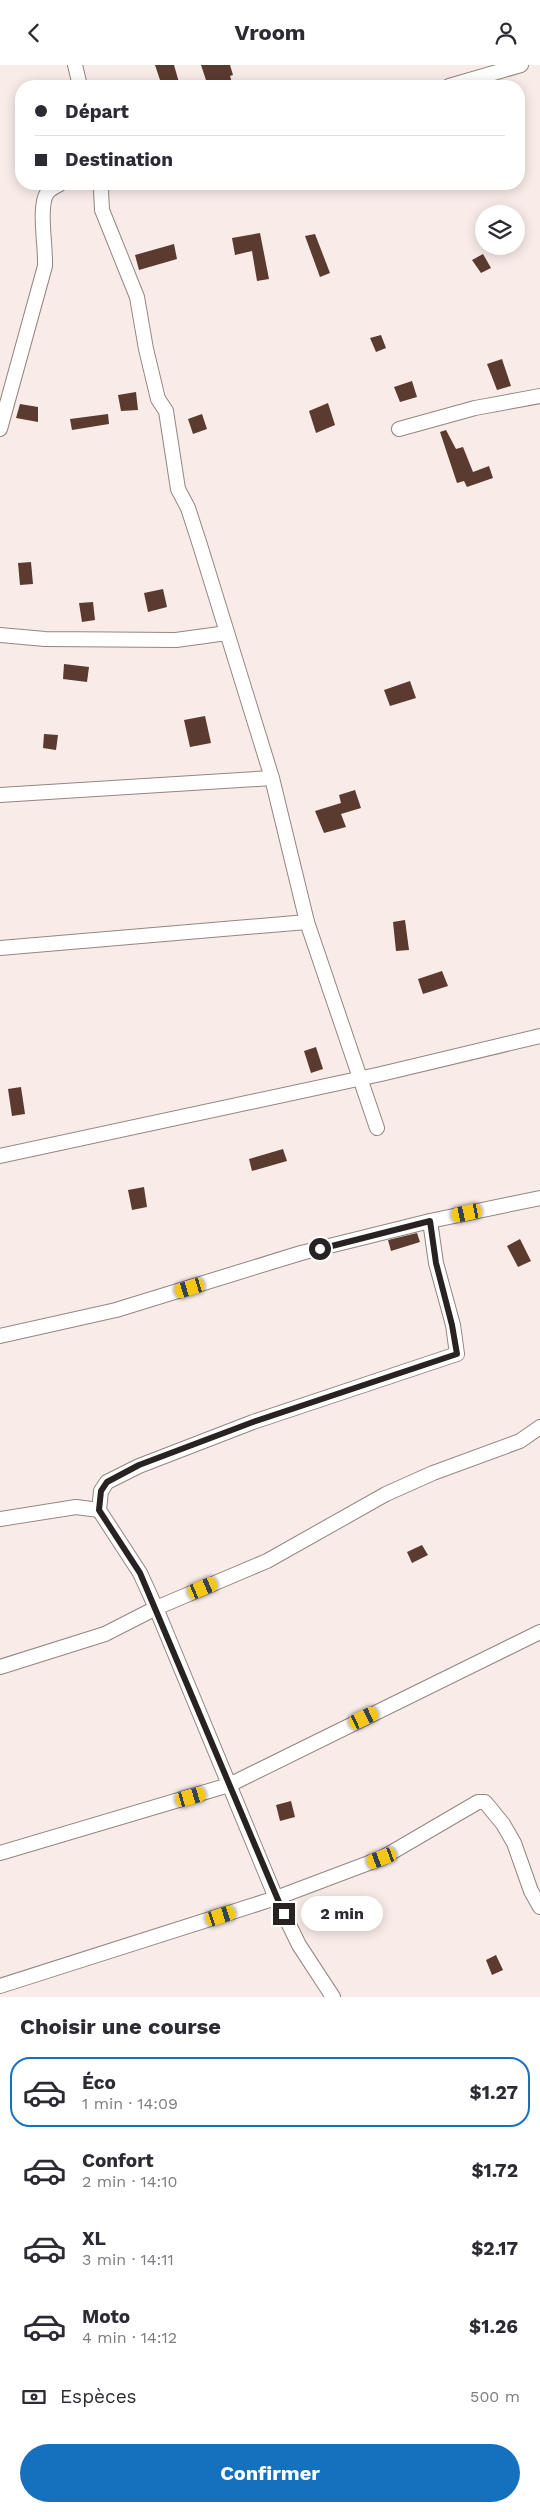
<!DOCTYPE html>
<html lang="fr">
<meta charset="utf-8">
<style>
body{margin:0;font-family:"Work Sans",sans-serif;background:#f7f7f7;color:#2b2b33;height:100vh;display:flex;flex-direction:column;font-size:19px;white-space:nowrap}
*{box-sizing:border-box;margin:0}
p{font-size:16px;color:#7c7c81}
.icon{flex:none;width:28px;height:28px;fill:none;stroke:currentColor;stroke-width:2;stroke-linecap:round;stroke-linejoin:round}
.map{position:relative;height:1932px;overflow:hidden}
.drawer{display:flex;flex-direction:column;background:#fff;flex:1}
.drawer>*{flex:none}
.guide{position:absolute;left:15px;top:15px;width:510px;height:110px;border-radius:20px;box-shadow:0 2px 12px #0003;display:grid;align-content:center;height:110px;padding:0 20px;background:#fff}
.tools{position:absolute;left:475px;top:140px;display:grid;gap:10px}
.tools a{display:grid;place-items:center;width:50px;height:50px;border-radius:50%;background:#fff;box-shadow:0 2px 12px #0003;font-size:25px}
.end{position:absolute;width:22px;height:22px;margin:-11px;border:6px solid #282322;background:#fff;box-shadow:0 0 0 2px #fff}
.from{border-radius:50%}
.bubble{position:absolute;height:35px;border-radius:18px;background:#fff;box-shadow:0 2px 12px #0003;font-size:16px;font-weight:700;line-height:35px;text-align:center}
.car{position:absolute;width:15px;height:30px;margin:-15px -8px;border-radius:6px;box-shadow:0 0 4px 1px #0007;background:linear-gradient(#f5c518 24%,#345 0 40%,#f5c518 0 76%,#345 0 86%,#f5c518 0)}
.guide b{display:flex;align-items:center;gap:18px;height:48px;font-size:19px}
.guide b+b{border-top:1px solid #e1e1e2}
.guide i{width:12px;height:12px;background:#2b2b33}
ul{padding:0;list-style:none}
li{display:flex;align-items:center;gap:15px;height:70px;margin:0 10px 8px;padding:0 10px;border:2px solid transparent;border-radius:20px}
li div{flex:1}
li b{display:block;font-size:19px}
li em{font-style:normal;font-weight:700}
li.current{border-color:#1571be}
li>.icon{width:45px;height:45px;stroke-width:1.5}
h2{padding:0 20px;font-size:22px;line-height:60px}
.pay{display:flex;align-items:center;gap:12px;height:55px;padding:0 20px;font-size:19px}
.pay p{margin-inline-start:auto}
.action{display:flex;gap:10px;margin-top:auto;padding:10px 20px}
.action a{flex:1;height:58px;border-radius:30px;background:#1571be;color:#fff;font-size:20px;font-weight:700;line-height:58px;text-align:center}
header{display:flex;justify-content:space-between;align-items:center;height:65px;padding:0 20px;background:#fff;font-size:22px;font-weight:700}
.map>svg:first-child{display:block}
.building{fill:#5b3a2f}
.lines{fill:none;stroke-linecap:round;stroke-linejoin:round}
.minor-casing{stroke:#928682;stroke-width:16}
.minor{stroke:#fff;stroke-width:14}
.route{stroke:#282322;stroke-width:6}
</style>
<header><svg class="icon" aria-label="back" viewBox="0 0 24 24"><path d="M15 5l-7 7 7 7"/></svg>Vroom<svg class="icon" aria-label="person" viewBox="0 0 24 24"><circle cx="12" cy="8" r="4"/><path d="M4 21q1-7 8-7t8 7"/></svg></header>
<div class="map">
<svg width="540" height="1932" viewBox="0 0 540 1932">
<rect width="100%" height="100%" fill="#f9ece8"/>
<g class="building">
<path d="M155 0H174L180 21H162Z"/>
<path d="M201 0H230L233 10 230 11 233 21H208Z"/>
<path d="M260 168 269 214 257 216 252 186 235 190 232 173Z"/>
<path d="M315 169 330 208 320 212 305 171Z"/>
<path d="M174 179 177 194 139 205 135 190Z"/>
<path d="M483 189 491 203 481 208 472 195Z"/>
<path d="M381 270 386 283 376 287 370 273Z"/>
<path d="M502 294 511 321 497 325 487 299Z"/>
<path d="M412 316 417 332 400 337 394 322Z"/>
<path d="M136 327 138 345 121 346 118 330Z"/>
<path d="M328 338 335 360 316 368 309 346Z"/>
<path d="M20 339 38 342V357L16 353Z"/>
<path d="M108 349 109 359 72 365 70 354Z"/>
<path d="M202 349 207 364 193 369 188 354Z"/>
<path d="M446 365 456 384 463 382 473 407 489 401 493 413 467 422 464 416 457 418 440 367Z"/>
<path d="M31 497 33 519 20 520 18 498Z"/>
<path d="M163 524 167 542 148 547 144 528Z"/>
<path d="M93 537 95 555 82 557 79 538Z"/>
<path d="M64 599 89 602 87 617 63 614Z"/>
<path d="M410 616 416 633 390 641 384 625Z"/>
<path d="M205 651 211 678 190 682 184 655Z"/>
<path d="M44 669 58 670 56 685 43 683Z"/>
<path d="M355 725 361 743 341 749 346 762 324 768 315 746 341 738 339 730Z"/>
<path d="M405 855 409 885 396 886 393 857Z"/>
<path d="M442 906 448 921 423 929 418 914Z"/>
<path d="M316 982 323 1004 311 1008 304 986Z"/>
<path d="M21 1022 25 1049 12 1051 8 1024Z"/>
<path d="M283 1084 287 1096 252 1106 249 1094Z"/>
<path d="M144 1122 147 1142 132 1145 128 1125Z"/>
<path d="M417 1168 420 1177 391 1186 388 1175Z"/>
<path d="M520 1174 531 1196 518 1202 507 1181Z"/>
<path d="M422 1480 428 1490 412 1498 407 1487Z"/>
<path d="M291 1736 295 1752 280 1756 276 1740Z"/>
<path d="M496 1890 503 1905 492 1910 486 1895Z"/>
</g>
<g class="lines">
<g class="minor-casing">
<g id="minor">
<path d="M75 0 80 21"/>
<path d="M449 21 521 0"/>
<path d="M103 119 101 125 102 145 137 232 146 284 158 334 166 346 178 424 188 443 200 480 272 713 307 857 377 1063"/>
<path d="M0 364 45 201C46 182 38 142 47 128 50 124 56 121 60 119"/>
<path d="M399 364 475 343 540 331"/>
<path d="M0 570 45 574 176 575 227 568"/>
<path d="M0 730 272 713"/>
<path d="M0 883 307 857"/>
<path d="M0 1091 381 1009 540 971"/>
<path d="M0 1271 116 1245 301 1188 430 1156 540 1133"/>
<path d="M0 1454 76 1442 99 1445"/>
<path d="M0 1602 105 1569 156 1543 140 1508 99 1445 101 1426 107 1417 139 1401 253 1357 457 1289 453 1260 436 1198 430 1156"/>
<path d="M0 1788 229 1720 540 1567"/>
<path d="M0 1921 276 1833 382 1793 478 1737H485L503 1759 514 1778 531 1826 540 1842"/>
<path d="M333 1932 299 1880 276 1833 156 1543 267 1496 386 1429 433 1408 520 1376 540 1362"/>
</g>
</g>
<use href="#minor" class="minor"/>
</g>
<g class="lines">
<path class="route" d="M284 1849 140 1508 99 1445 101 1426 107 1417 139 1400 253 1357 457 1289 452 1260 436 1198 430 1156 320 1184"/>
</g>
</svg>
<div class="tools">
<a><svg class="icon" aria-label="layers" viewBox="0 0 24 24"><path d="M12 4l9 5-9 5-9-5zM3 14l9 5 9-5"/></svg></a>
</div>
<i class="end from" style="left:320px;top:1184px"></i>
<i class="end" style="left:284px;top:1849px"></i>
<div class="bubble" style="left:301px;top:1831px;width:82px">2 min</div>
<i class="car" style="left:467px;top:1148px;rotate:258deg"></i>
<i class="car" style="left:190px;top:1223px;rotate:253deg"></i>
<i class="car" style="left:203px;top:1523px;rotate:67deg"></i>
<i class="car" style="left:364px;top:1653px;rotate:64deg"></i>
<i class="car" style="left:191px;top:1732px;rotate:74deg"></i>
<i class="car" style="left:382px;top:1793px;rotate:249deg"></i>
<i class="car" style="left:221px;top:1851px;rotate:72deg"></i>
<div class="guide">
<b><i class="from"></i>Départ</b>
<b><i></i>Destination</b>
</div>
</div>
<section class="drawer">
<h2>Choisir une course</h2>
<ul>
<li class="current"><svg class="icon" aria-label="car" viewBox="0 0 24 24"><path d="M5 17H2v-5l4-1 3-4h7l3 4 3 1v5h-3M9 17h6M6 11h13"/><circle cx="7" cy="17" r="2"/><circle cx="17" cy="17" r="2"/></svg><div><b>Éco</b><p>1 min · 14:09</p></div><em>$1.27</em></li>
<li><svg class="icon" aria-label="car" viewBox="0 0 24 24"><path d="M5 17H2v-5l4-1 3-4h7l3 4 3 1v5h-3M9 17h6M6 11h13"/><circle cx="7" cy="17" r="2"/><circle cx="17" cy="17" r="2"/></svg><div><b>Confort</b><p>2 min · 14:10</p></div><em>$1.72</em></li>
<li><svg class="icon" aria-label="car" viewBox="0 0 24 24"><path d="M5 17H2v-5l4-1 3-4h7l3 4 3 1v5h-3M9 17h6M6 11h13"/><circle cx="7" cy="17" r="2"/><circle cx="17" cy="17" r="2"/></svg><div><b>XL</b><p>3 min · 14:11</p></div><em>$2.17</em></li>
<li><svg class="icon" aria-label="car" viewBox="0 0 24 24"><path d="M5 17H2v-5l4-1 3-4h7l3 4 3 1v5h-3M9 17h6M6 11h13"/><circle cx="7" cy="17" r="2"/><circle cx="17" cy="17" r="2"/></svg><div><b>Moto</b><p>4 min · 14:12</p></div><em>$1.26</em></li>
</ul>
<div class="pay"><svg class="icon" aria-label="cash" viewBox="0 0 24 24"><path d="M3 7h18v10H3z"/><circle cx="12" cy="12" r="2"/></svg>Espèces<p>500 m</p></div>
<div class="action"><a>Confirmer</a></div>
</section>
